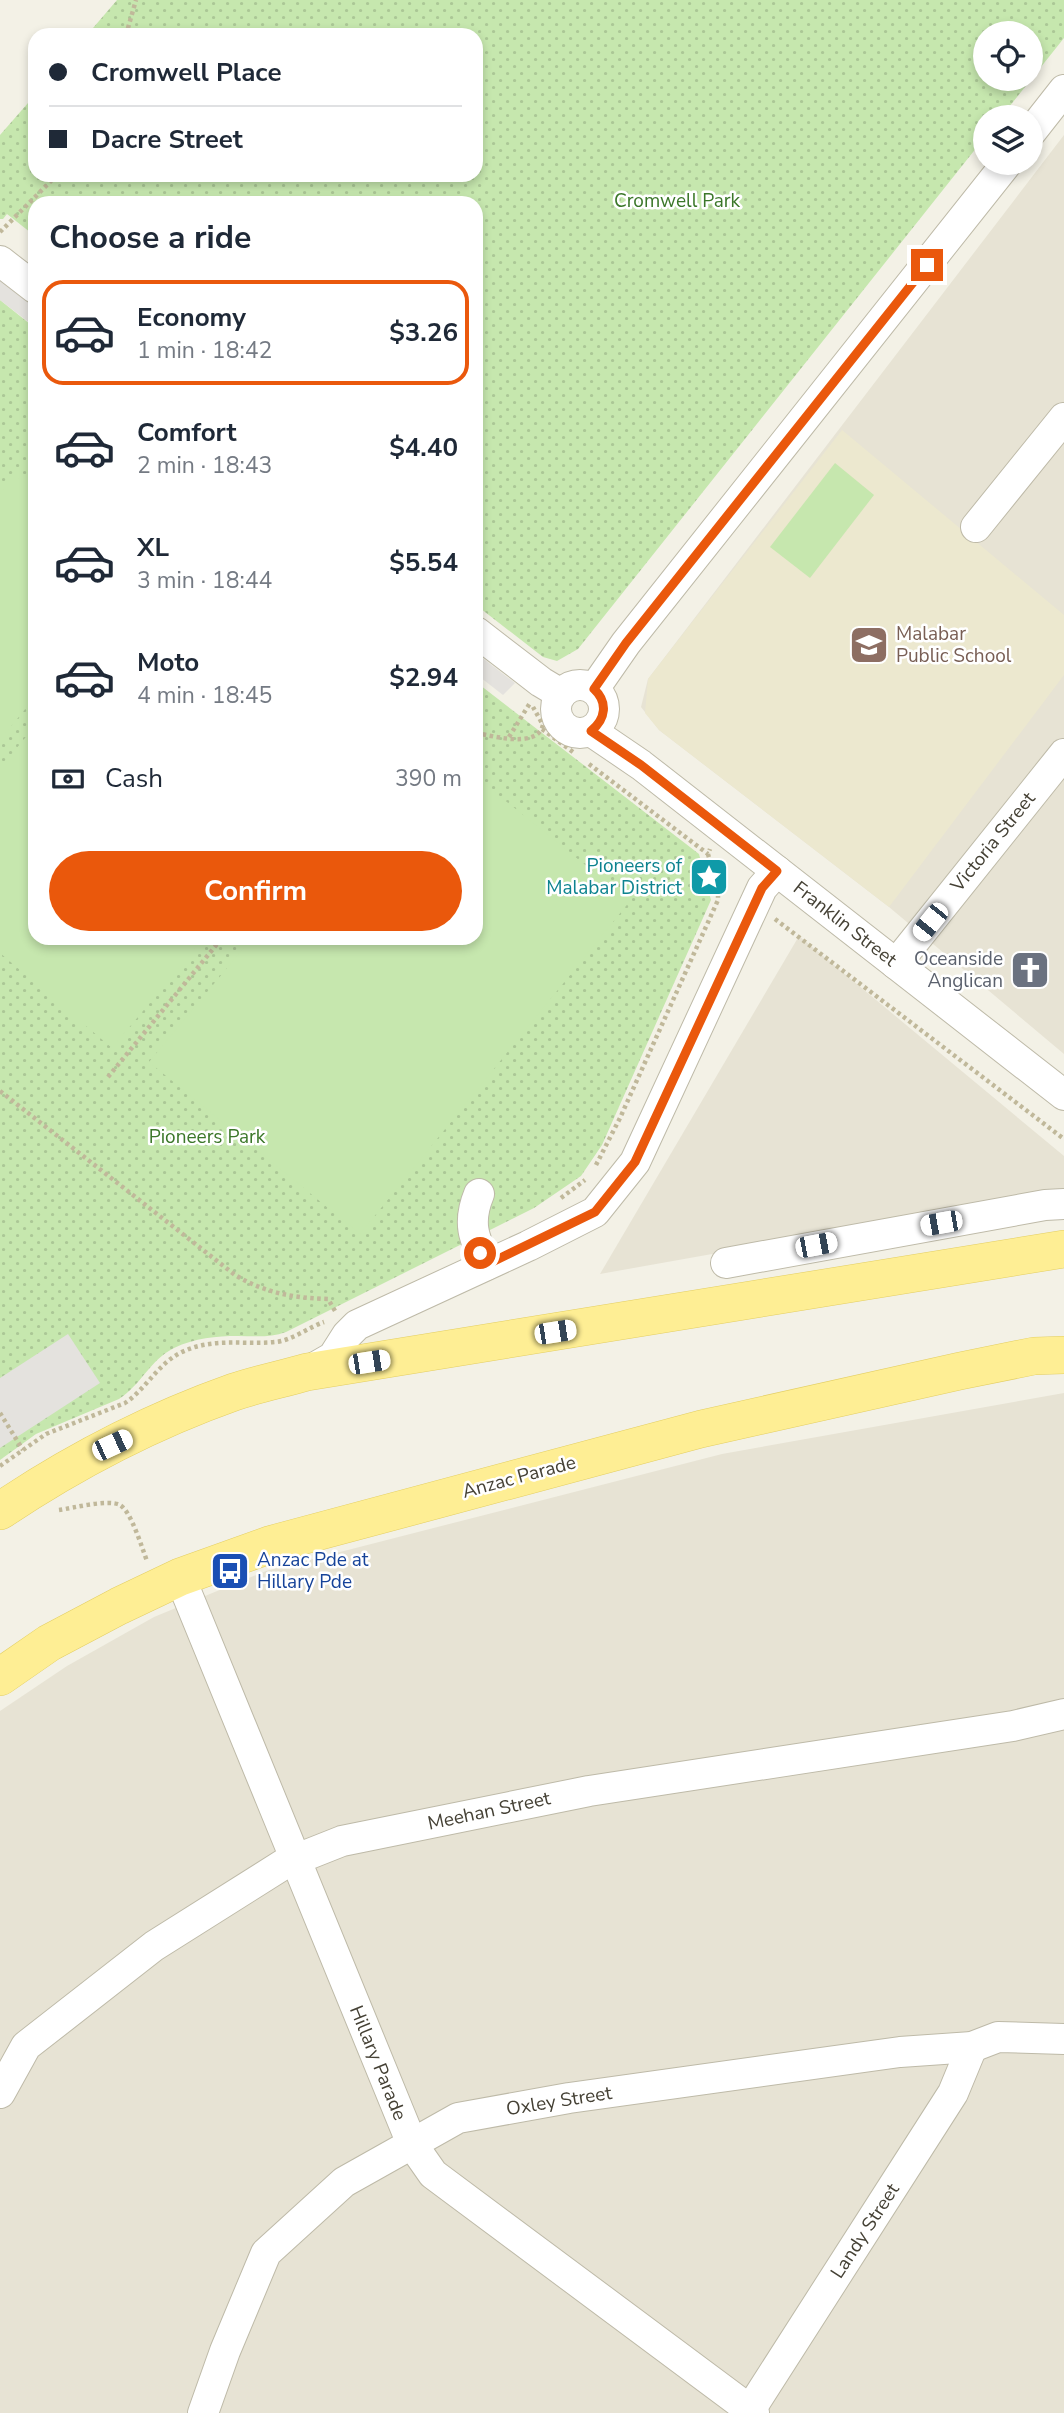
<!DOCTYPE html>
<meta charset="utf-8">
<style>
body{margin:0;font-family:"Nunito Sans",sans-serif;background:#f6f6f7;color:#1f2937;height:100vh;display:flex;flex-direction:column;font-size:26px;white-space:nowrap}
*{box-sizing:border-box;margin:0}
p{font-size:23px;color:#747a83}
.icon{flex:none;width:38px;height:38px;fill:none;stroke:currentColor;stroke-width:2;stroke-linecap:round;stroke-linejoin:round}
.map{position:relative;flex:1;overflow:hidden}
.drawer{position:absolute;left:28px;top:196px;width:455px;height:749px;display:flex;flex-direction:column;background:#fff;border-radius:21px;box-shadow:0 4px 10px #0003}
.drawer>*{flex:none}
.hud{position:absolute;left:28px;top:28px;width:455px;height:154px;border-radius:21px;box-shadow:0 4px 10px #0003;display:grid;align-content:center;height:154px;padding:0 21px;background:#fff}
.controls{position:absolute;left:973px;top:21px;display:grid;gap:14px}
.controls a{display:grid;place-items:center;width:70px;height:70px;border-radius:50%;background:#fff;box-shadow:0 4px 10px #0003;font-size:35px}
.end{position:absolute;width:32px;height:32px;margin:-16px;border:9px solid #ea580c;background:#fff;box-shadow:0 0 0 4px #fff}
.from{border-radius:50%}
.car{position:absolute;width:21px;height:42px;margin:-21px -10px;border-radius:9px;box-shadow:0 0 5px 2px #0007;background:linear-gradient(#fff 24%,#345 0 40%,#fff 0 76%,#345 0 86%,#fff 0)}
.hud b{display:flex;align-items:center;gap:24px;height:66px;font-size:26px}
.hud b+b{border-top:2px solid #e0e1e3}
.hud i{width:18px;height:18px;background:#1f2937}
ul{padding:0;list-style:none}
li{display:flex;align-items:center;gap:21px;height:105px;margin:0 14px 10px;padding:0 7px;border:4px solid transparent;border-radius:21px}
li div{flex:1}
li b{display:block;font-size:26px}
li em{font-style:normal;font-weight:700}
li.on{border-color:#ea580c}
li>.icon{width:63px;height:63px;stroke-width:1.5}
h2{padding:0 21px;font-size:32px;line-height:84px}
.pay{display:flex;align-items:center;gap:18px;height:77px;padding:0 21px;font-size:26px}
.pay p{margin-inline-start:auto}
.action{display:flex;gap:14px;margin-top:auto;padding:14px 21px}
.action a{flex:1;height:80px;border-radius:42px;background:#ea580c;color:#fff;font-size:28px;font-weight:700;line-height:80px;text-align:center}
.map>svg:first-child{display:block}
.residential{fill:#e7e3d4}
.education{fill:#ece8cf}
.park{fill:url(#park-dots);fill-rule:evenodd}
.pitch{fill:#c6e7ae}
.parking{fill:#e4e2de}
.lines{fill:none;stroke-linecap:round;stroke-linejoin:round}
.minor-casing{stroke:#bebaa8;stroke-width:32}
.major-casing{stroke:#e3ce63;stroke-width:38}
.path{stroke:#c0b89a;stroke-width:4.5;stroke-dasharray:3.5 3.5;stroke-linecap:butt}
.minor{stroke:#fff;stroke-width:30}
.major{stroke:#feee94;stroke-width:37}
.route{stroke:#ea580c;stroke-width:9}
.labels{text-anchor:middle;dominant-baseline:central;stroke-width:5;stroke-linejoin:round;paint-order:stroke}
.park-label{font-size:19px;fill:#3b7729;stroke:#fff}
.education-label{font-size:19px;fill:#785e54;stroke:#fff;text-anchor:start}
.street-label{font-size:19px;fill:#454135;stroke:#fff}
.culture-label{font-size:19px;fill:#0d838f;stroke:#fff;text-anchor:end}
.worship-label{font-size:19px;fill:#5b616d;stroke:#fff;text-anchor:end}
.transit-label{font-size:19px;fill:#164399;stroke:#fff;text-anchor:start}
</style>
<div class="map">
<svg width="1064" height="2413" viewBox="0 0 1064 2413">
<defs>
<pattern id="park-dots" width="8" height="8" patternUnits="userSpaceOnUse" patternTransform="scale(1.75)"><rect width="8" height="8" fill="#c6e7ae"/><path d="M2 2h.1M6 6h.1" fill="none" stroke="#abc796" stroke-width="1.8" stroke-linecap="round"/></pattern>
</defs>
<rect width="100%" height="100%" fill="#f3f1e6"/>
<g class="residential">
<path d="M1064 135V1054L889 907 659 730 641 707 648 679Z"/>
<path d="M799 936 1064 1156V1191L600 1274Z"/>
<path d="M1064 1393V2413H0V1711L67 1666 154 1617 266 1571 722 1454Z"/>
</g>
<path class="education" d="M842 430 1064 615V675L889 907 659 730 645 713 648 679Z"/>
<g class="park">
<path d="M117 0H1064V38L1001 117H985V137L578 649 557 661 543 657 476 605V203H35V236L7 214 3 219H0V135L35 95V175H476V35H87ZM985 33H1031V79H985Z"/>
<path d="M0 300 35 328V938H476V682L699 854 711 900 602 1145 581 1176 534 1208 286 1332C270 1338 255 1336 238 1336 216 1336 195 1338 174 1348 150 1360 141 1385 119 1399L36 1434 0 1460Z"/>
</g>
<g class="pitch">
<path d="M835 463 874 495 810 578 770 547Z"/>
<path d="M15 475 35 491V697L0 740V494Z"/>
<path d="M35 726V938H204L112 1048 0 953V768Z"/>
<path d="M476 777 630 901 360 1234 149 1062 252 938H476Z"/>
</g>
<g class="parking">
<path d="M0 279 35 306V327L0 300Z"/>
<path d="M476 653 515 683 503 695 476 674Z"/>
<path d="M68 1334 100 1383 0 1448V1378Z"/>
</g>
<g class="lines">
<g class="minor-casing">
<g id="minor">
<path d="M1031 132 1064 90"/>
<path d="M0 261 35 288"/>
<path d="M976 527 1064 418"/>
<path d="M476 632 541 682 561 694"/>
<circle cx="580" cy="709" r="24"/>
<path d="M594 689 626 643 1007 163"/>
<path d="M591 731 641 765 1064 1095"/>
<path d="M896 964 1064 754"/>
<path d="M479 1194C467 1223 474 1238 486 1265"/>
<path d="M726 1263 1045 1205 1064 1204"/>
<path d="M307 1372 333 1357 347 1335 357 1325 528 1246 595 1212 635 1162 762 888 777 871"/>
<path d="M180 1577 412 2144 433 2174 754 2413"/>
<path d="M0 2093 26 2046 154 1946 284 1864 342 1841 589 1791 1013 1726 1064 1714"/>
<path d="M750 2410 953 2093 972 2047"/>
<path d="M203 2413 225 2351 266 2253 344 2182 458 2118 569 2098 900 2052 972 2047 998 2037 1064 2039"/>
</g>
</g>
<g class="major-casing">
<g id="major">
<path d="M0 1511C73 1462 152 1421 234 1392 258 1384 283 1379 307 1372L1064 1249"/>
<path d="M0 1677 49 1643 119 1606 180 1577 272 1544 701 1429 960 1371 1034 1356 1064 1355"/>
</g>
</g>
<g class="path">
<path d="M126 35 136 0"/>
<path d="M0 232 57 175"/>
<path d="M542 729 573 752"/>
<path d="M476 733C494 736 537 749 543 725L533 707"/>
<path d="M509 737 530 703"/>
<path d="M589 764 708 854"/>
<path d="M775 919 1064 1139"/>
<path d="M108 1077 222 938"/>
<path d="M0 1091 235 1275C265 1293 294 1298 328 1299L335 1311"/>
<path d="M596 1165 620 1118 718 900V890L708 854 710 849"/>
<path d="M561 1198 585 1180"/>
<path d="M0 1413 23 1450"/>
<path d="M0 1466 46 1434 125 1403C146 1389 157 1365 180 1353 211 1337 243 1345 275 1342 291 1341 309 1327 324 1322"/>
<path d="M59 1510C73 1508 108 1499 120 1505 131 1511 142 1548 147 1561"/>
</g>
<use href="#minor" class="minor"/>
<use href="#major" class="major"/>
</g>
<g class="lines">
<path class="route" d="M480 1253 486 1265 595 1212 635 1162 762 888 777 871 641 765 591 731C606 719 608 702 594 689L626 643 927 265"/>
</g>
<defs>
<g id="school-square" transform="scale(2.0125)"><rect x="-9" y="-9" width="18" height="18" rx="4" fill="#8d6e63" stroke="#fff"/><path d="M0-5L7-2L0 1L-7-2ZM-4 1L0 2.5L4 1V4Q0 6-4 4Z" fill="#fff"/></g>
<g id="sight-square" transform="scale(2.0125)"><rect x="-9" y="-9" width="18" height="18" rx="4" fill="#0f9aa8" stroke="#fff"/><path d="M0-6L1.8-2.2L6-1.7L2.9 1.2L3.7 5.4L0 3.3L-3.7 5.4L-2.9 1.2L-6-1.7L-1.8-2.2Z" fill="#fff"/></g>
<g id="church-square" transform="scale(2.0125)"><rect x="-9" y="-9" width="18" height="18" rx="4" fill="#6b7280" stroke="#fff"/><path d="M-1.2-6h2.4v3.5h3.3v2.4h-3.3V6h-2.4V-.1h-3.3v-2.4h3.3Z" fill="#fff"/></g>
<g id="bus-square" transform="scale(2.0125)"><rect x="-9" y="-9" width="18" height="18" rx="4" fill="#1a4fb4" stroke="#fff"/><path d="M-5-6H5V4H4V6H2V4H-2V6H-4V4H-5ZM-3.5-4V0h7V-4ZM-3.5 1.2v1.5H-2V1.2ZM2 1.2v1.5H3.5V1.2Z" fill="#fff"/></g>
</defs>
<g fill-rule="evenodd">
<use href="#school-square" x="869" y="645"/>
<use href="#sight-square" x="709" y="877"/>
<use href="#church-square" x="1030" y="970"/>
<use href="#bus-square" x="230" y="1571"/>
</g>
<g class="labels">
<g class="park-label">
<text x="677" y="201">Cromwell Park</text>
<text x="207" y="1137">Pioneers Park</text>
</g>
<g class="education-label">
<text x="896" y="634">Malabar<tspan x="896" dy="22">Public School</tspan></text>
</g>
<g class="street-label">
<text transform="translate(993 842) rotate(-51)">Victoria Street</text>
<text transform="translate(845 924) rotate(38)">Franklin Street</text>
<text transform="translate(519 1477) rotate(-15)">Anzac Parade</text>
<text transform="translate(489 1811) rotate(-12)">Meehan Street</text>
<text transform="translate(378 2063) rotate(68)">Hillary Parade</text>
<text transform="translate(559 2101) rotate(-9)">Oxley Street</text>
<text transform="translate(865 2231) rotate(-57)">Landy Street</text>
</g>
<g class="culture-label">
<text x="682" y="866">Pioneers of<tspan x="682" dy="22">Malabar District</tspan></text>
</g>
<g class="worship-label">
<text x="1003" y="959">Oceanside<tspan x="1003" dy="22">Anglican</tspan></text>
</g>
<g class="transit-label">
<text x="257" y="1560">Anzac Pde at<tspan x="257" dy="22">Hillary Pde</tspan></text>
</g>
</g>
</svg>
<div class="controls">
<a><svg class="icon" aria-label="locate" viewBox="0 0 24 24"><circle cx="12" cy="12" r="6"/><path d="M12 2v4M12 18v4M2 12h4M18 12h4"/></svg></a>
<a><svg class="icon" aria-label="layers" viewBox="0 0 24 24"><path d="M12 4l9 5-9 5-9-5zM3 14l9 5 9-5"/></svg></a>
</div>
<i class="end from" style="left:480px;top:1253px"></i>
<i class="end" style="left:927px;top:265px"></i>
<i class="car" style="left:930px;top:922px;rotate:219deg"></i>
<i class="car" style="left:941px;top:1223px;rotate:260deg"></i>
<i class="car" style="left:816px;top:1245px;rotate:79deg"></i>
<i class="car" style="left:555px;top:1332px;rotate:81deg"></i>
<i class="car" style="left:369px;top:1362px;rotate:81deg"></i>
<i class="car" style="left:112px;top:1445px;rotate:65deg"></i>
<div class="hud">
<b><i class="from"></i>Cromwell Place</b>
<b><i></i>Dacre Street</b>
</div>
<section class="drawer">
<h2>Choose a ride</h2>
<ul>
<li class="on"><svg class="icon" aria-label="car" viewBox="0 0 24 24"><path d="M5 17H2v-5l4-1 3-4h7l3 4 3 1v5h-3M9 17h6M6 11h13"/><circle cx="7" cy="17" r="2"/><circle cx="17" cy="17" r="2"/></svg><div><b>Economy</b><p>1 min · 18:42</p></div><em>$3.26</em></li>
<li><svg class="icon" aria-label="car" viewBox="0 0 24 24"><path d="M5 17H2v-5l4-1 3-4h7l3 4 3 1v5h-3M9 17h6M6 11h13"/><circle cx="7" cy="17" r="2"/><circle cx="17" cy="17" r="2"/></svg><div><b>Comfort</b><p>2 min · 18:43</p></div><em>$4.40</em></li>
<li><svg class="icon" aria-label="car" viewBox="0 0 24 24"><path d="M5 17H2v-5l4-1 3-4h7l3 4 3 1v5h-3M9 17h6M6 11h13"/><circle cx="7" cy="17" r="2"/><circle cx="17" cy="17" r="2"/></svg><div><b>XL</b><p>3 min · 18:44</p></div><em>$5.54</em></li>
<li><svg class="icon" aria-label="car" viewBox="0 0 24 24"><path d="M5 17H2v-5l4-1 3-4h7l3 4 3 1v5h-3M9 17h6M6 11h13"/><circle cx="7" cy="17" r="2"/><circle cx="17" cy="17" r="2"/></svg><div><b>Moto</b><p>4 min · 18:45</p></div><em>$2.94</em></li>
</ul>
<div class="pay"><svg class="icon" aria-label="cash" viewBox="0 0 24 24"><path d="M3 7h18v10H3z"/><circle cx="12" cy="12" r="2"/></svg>Cash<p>390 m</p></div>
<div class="action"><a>Confirm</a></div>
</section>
</div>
